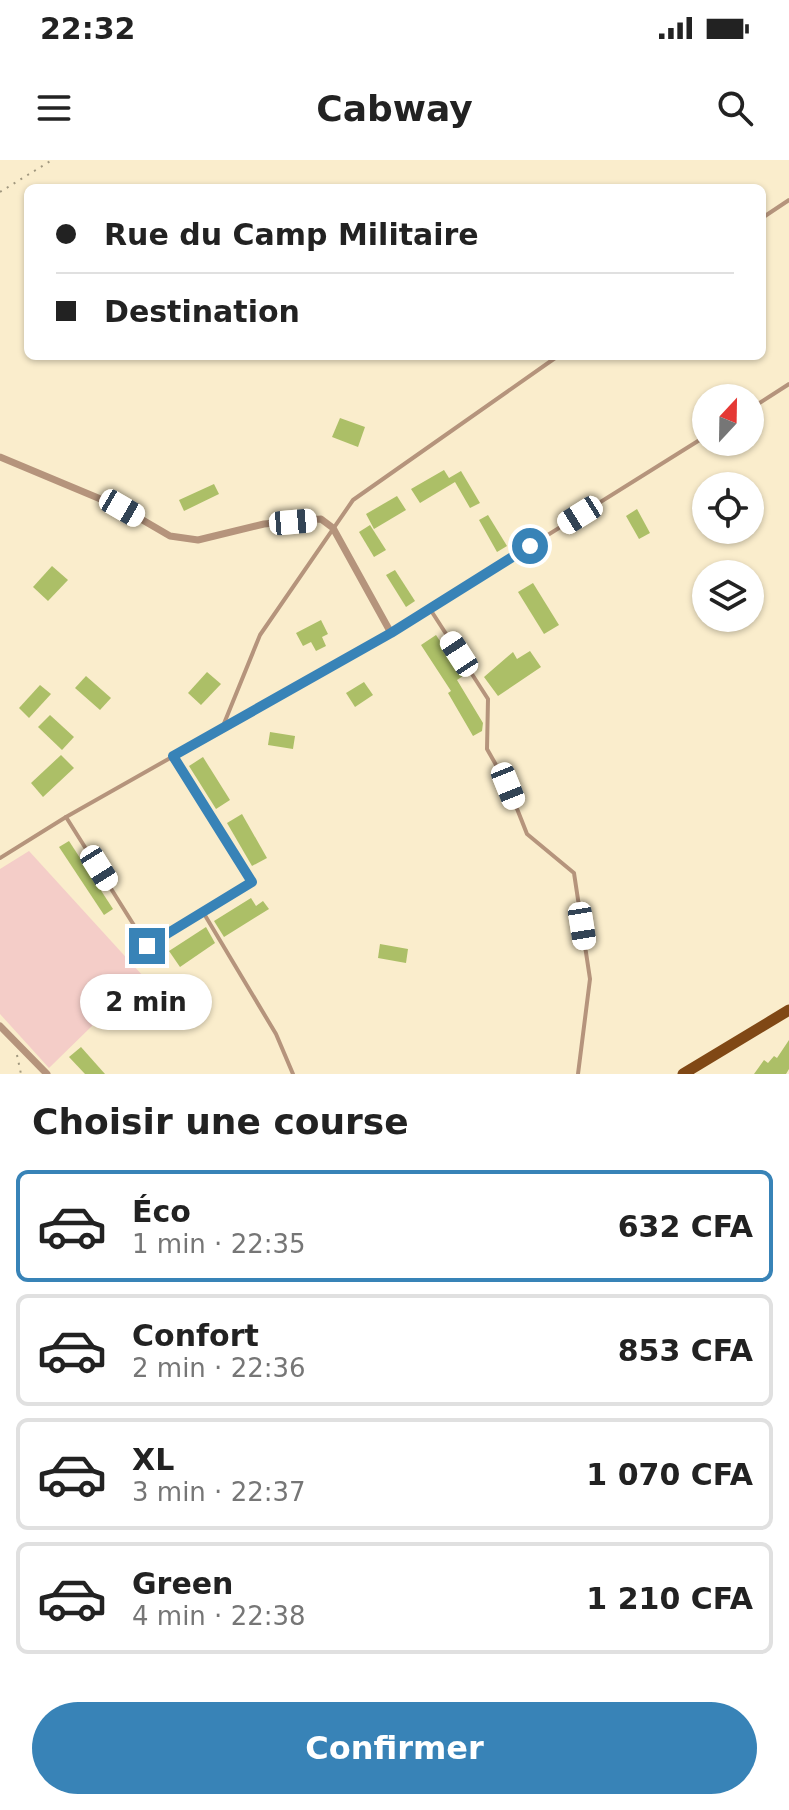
<!DOCTYPE html>
<html lang="fr">
<meta charset="utf-8">
<style>
body{margin:0;font-family:"DejaVu Sans",sans-serif;background:#f6f6f6;color:#222;height:100vh;display:flex;flex-direction:column;font-size:30px;white-space:nowrap}
*{box-sizing:border-box;margin:0}
p{font-size:26px;color:#767676}
.icon{flex:none;width:44px;height:44px;fill:none;stroke:currentColor;stroke-width:2;stroke-linecap:round;stroke-linejoin:round}
.map{position:relative;height:914px;overflow:hidden}
.drawer{display:flex;flex-direction:column;background:#fff;flex:1}
.drawer>*{flex:none}
.top-card{position:absolute;left:24px;top:24px;width:742px;height:176px;border-radius:12px;box-shadow:0 2px 6px #0004;display:grid;align-content:center;height:176px;padding:0 32px;background:#fff}
.needle{width:52px;rotate:22deg}
.controls{position:absolute;left:692px;top:224px;display:grid;gap:16px}
.controls a{display:grid;place-items:center;width:72px;height:72px;border-radius:50%;background:#fff;box-shadow:0 2px 6px #0004;font-size:40px}
.end{position:absolute;width:36px;height:36px;margin:-18px;border:10px solid #3883b7;background:#fff;box-shadow:0 0 0 4px #fff}
.from{border-radius:50%}
.bubble{position:absolute;height:56px;border-radius:28px;background:#fff;box-shadow:0 2px 6px #0004;font-size:26px;font-weight:700;line-height:56px;text-align:center}
.car{position:absolute;width:24px;height:48px;margin:-24px -12px;border-radius:10px;box-shadow:0 0 6px 2px #0007;background:linear-gradient(#fff 24%,#345 0 40%,#fff 0 76%,#345 0 86%,#fff 0)}
.top-card b{display:flex;align-items:center;gap:28px;height:76px;font-size:30px}
.top-card b+b{border-top:2px solid #e0e0e0}
.top-card i{width:20px;height:20px;background:#222}
ul{padding:0;list-style:none}
li{display:flex;align-items:center;gap:24px;height:112px;margin:0 16px 12px;padding:0 16px;border:4px solid #e0e0e0;border-radius:12px}
li div{flex:1}
li b{display:block;font-size:30px}
li em{font-style:normal;font-weight:700}
li.selected{border-color:#3883b7}
li>.icon{width:72px;height:72px;stroke-width:1.5}
h2{padding:0 32px;font-size:36px;line-height:96px}
.primary-button{display:flex;gap:16px;margin-top:auto;padding:16px 32px}
.primary-button a{flex:1;height:92px;border-radius:48px;background:#3883b7;color:#fff;font-size:32px;font-weight:700;line-height:92px;text-align:center}
.status{display:flex;justify-content:space-between;align-items:center;height:56px;padding:0 40px;background:#fff;direction:ltr}
.status svg{height:22px;fill:currentColor}
header{display:flex;justify-content:space-between;align-items:center;height:104px;padding:0 32px;background:#fff;font-size:36px;font-weight:700}
.map>svg:first-child{display:block}
.green{fill:#f4cdc8}
.building{fill:#acbf67}
.lines{fill:none;stroke-linecap:round;stroke-linejoin:round}
.path{stroke:#a1987f;stroke-width:2;stroke-dasharray:2 6;stroke-linecap:butt}
.service{stroke:#b5947c;stroke-width:4}
.minor{stroke:#b5947c;stroke-width:7}
.primary{stroke:#804815;stroke-width:11}
.route{stroke:#3883b7;stroke-width:10}
</style>
<div class="status"><b>22:32</b><svg viewBox="0 0 49 12"><path d="M0 12V9h3v3zM5 12V6h3v6zM10 12V3h3v9zM15 12V0h3v12zM26 1h20v11H26zM47 4h2v5h-2z"/></svg></div>
<header><svg class="icon" aria-label="menu" viewBox="0 0 24 24"><path d="M4 6h16M4 12h16M4 18h16"/></svg>Cabway<svg class="icon" aria-label="search" viewBox="0 0 24 24"><circle cx="10" cy="10" r="6"/><path d="M15 15l6 6"/></svg></header>
<div class="map">
<svg width="789" height="914" viewBox="0 0 789 914">
<rect width="100%" height="100%" fill="#faedcc"/>
<path class="green" d="M29 691 143 816 49 908 0 854V709Z"/>
<g class="building">
<path d="M340 258 365 267 358 287 332 277Z"/>
<path d="M444 310 449 318 461 311 480 343 470 348 455 322 420 343 411 329Z"/>
<path d="M214 324 219 334 184 351 179 340Z"/>
<path d="M397 336 406 350 374 369 366 354Z"/>
<path d="M637 349 650 373 639 379 626 356Z"/>
<path d="M488 355 507 386 497 392 479 360Z"/>
<path d="M370 365 386 390 374 397 359 372Z"/>
<path d="M52 406 68 420 48 441 33 427Z"/>
<path d="M395 410 415 441 406 447 386 415Z"/>
<path d="M533 423 559 465 544 474 518 432Z"/>
<path d="M321 460 328 474 322 477 326 486 316 491 311 482 303 486 296 473Z"/>
<path d="M436 475 463 516 457 520 483 563 482 571 473 576 448 533 451 531 421 485Z"/>
<path d="M530 491 541 507 498 536 484 517 513 492 517 499Z"/>
<path d="M207 512 221 524 201 545 188 533Z"/>
<path d="M86 516 111 538 100 550 75 528Z"/>
<path d="M364 522 373 535 355 547 346 533Z"/>
<path d="M40 525 51 534 29 558 19 548Z"/>
<path d="M50 555 74 577 62 590 38 567Z"/>
<path d="M270 572 295 576 293 589 268 585Z"/>
<path d="M61 595 74 608 43 637 31 623Z"/>
<path d="M203 597 230 640 216 649 189 606Z"/>
<path d="M242 654 267 698 252 706 227 663Z"/>
<path d="M69 681 113 749 104 755 59 687Z"/>
<path d="M251 738 256 746 263 741 269 749 224 777 214 761Z"/>
<path d="M206 767 215 783 180 807 169 791Z"/>
<path d="M380 784 408 789 406 803 378 798Z"/>
<path d="M789 880V909L786 914H754L764 900 768 903 774 896 777 898Z"/>
<path d="M81 887 105 914H85L69 897Z"/>
</g>
<g class="lines">
<g class="path">
<path d="M0 32 52 0"/>
<path d="M17 895 21 914"/>
</g>
<g class="service">
<path d="M762 58 789 40"/>
<path d="M750 249 789 224"/>
<path d="M430 449 488 539 487 589 508 626 527 674 574 713 590 819 578 914"/>
<path d="M223 566 260 475 353 340 558 196"/>
<path d="M66 657 147 786 252 722 173 596"/>
<path d="M0 698 66 657 391 473 706 276"/>
<path d="M203 752 276 874 293 914"/>
</g>
<g class="minor">
<path d="M0 297 122 348 170 376 198 380 264 364 321 359 333 368 391 473"/>
<path d="M0 866 47 914"/>
</g>
<path class="primary" d="M683 914 789 850"/>
</g>
<g class="lines">
<path class="route" d="M147 786 252 722 173 596 391 473 530 386"/>
</g>
</svg>
<div class="controls">
<a><svg class="needle" viewBox="-14 -14 28 28"><path d="M0-13l5 13h-10z" fill="#e53935"/><path d="M0 13l5-13h-10z" fill="#767676"/></svg></a>
<a><svg class="icon" aria-label="locate" viewBox="0 0 24 24"><circle cx="12" cy="12" r="6"/><path d="M12 2v4M12 18v4M2 12h4M18 12h4"/></svg></a>
<a><svg class="icon" aria-label="layers" viewBox="0 0 24 24"><path d="M12 4l9 5-9 5-9-5zM3 14l9 5 9-5"/></svg></a>
</div>
<i class="end from" style="left:530px;top:386px"></i>
<i class="end" style="left:147px;top:786px"></i>
<div class="bubble" style="left:80px;top:814px;width:132px">2 min</div>
<i class="car" style="left:122px;top:348px;rotate:120deg"></i>
<i class="car" style="left:580px;top:355px;rotate:238deg"></i>
<i class="car" style="left:293px;top:362px;rotate:85deg"></i>
<i class="car" style="left:459px;top:494px;rotate:327deg"></i>
<i class="car" style="left:508px;top:626px;rotate:158deg"></i>
<i class="car" style="left:99px;top:708px;rotate:148deg"></i>
<i class="car" style="left:582px;top:766px;rotate:171deg"></i>
<div class="top-card">
<b><i class="from"></i>Rue du Camp Militaire</b>
<b><i></i>Destination</b>
</div>
</div>
<section class="drawer">
<h2>Choisir une course</h2>
<ul>
<li class="selected"><svg class="icon" aria-label="car" viewBox="0 0 24 24"><path d="M5 17H2v-5l4-1 3-4h7l3 4 3 1v5h-3M9 17h6M6 11h13"/><circle cx="7" cy="17" r="2"/><circle cx="17" cy="17" r="2"/></svg><div><b>Éco</b><p>1 min · 22:35</p></div><em>632 CFA</em></li>
<li><svg class="icon" aria-label="car" viewBox="0 0 24 24"><path d="M5 17H2v-5l4-1 3-4h7l3 4 3 1v5h-3M9 17h6M6 11h13"/><circle cx="7" cy="17" r="2"/><circle cx="17" cy="17" r="2"/></svg><div><b>Confort</b><p>2 min · 22:36</p></div><em>853 CFA</em></li>
<li><svg class="icon" aria-label="car" viewBox="0 0 24 24"><path d="M5 17H2v-5l4-1 3-4h7l3 4 3 1v5h-3M9 17h6M6 11h13"/><circle cx="7" cy="17" r="2"/><circle cx="17" cy="17" r="2"/></svg><div><b>XL</b><p>3 min · 22:37</p></div><em>1 070 CFA</em></li>
<li><svg class="icon" aria-label="car" viewBox="0 0 24 24"><path d="M5 17H2v-5l4-1 3-4h7l3 4 3 1v5h-3M9 17h6M6 11h13"/><circle cx="7" cy="17" r="2"/><circle cx="17" cy="17" r="2"/></svg><div><b>Green</b><p>4 min · 22:38</p></div><em>1 210 CFA</em></li>
</ul>
<div class="primary-button"><a>Confirmer</a></div>
</section>
